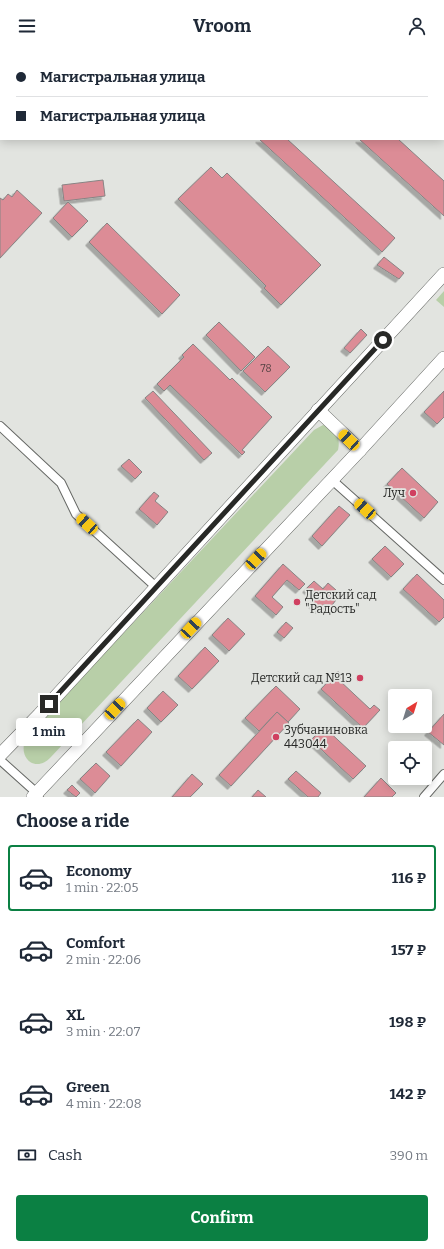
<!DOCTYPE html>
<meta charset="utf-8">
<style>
body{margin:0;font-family:Bitter,serif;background:#f6f6f7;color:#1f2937;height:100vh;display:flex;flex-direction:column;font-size:15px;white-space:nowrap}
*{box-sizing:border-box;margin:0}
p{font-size:13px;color:#747a83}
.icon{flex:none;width:22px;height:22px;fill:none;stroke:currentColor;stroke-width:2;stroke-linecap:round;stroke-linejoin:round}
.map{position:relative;height:745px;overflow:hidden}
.side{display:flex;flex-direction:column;background:#fff;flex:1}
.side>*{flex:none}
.guide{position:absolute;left:0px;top:0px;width:444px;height:88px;box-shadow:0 2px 10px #0003;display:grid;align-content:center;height:88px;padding:0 16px;background:#fff}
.needle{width:26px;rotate:38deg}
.buttons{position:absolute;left:388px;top:637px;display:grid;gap:8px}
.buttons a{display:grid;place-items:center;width:44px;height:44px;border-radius:4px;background:#fff;box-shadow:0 2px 10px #0003;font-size:20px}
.end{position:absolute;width:18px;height:18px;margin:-9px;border:5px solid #282927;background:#fff;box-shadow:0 0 0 2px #fff}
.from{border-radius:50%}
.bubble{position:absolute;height:28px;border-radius:4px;background:#fff;box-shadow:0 2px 10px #0003;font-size:13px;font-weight:700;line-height:28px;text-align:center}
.car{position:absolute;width:12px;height:24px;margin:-12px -6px;border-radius:5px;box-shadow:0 0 3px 1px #0007;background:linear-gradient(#f5c518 24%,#345 0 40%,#f5c518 0 76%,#345 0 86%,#f5c518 0)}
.guide b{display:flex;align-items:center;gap:14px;height:38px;font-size:15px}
.guide b+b{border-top:1px solid #e0e1e3}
.guide i{width:10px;height:10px;background:#1f2937}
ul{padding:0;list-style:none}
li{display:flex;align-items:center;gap:12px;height:66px;margin:0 8px 6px;padding:0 8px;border:2px solid transparent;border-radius:4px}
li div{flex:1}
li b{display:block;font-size:15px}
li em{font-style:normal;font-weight:700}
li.on{border-color:#0b8043}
li>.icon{width:36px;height:36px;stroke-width:1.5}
h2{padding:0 16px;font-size:18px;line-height:48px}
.pay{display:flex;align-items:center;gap:10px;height:44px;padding:0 16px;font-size:15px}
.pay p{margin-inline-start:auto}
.primary-button{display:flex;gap:8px;margin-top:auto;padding:8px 16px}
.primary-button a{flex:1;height:46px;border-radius:4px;background:#0b8043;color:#fff;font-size:16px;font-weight:700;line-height:46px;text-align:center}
header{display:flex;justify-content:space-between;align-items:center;height:52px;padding:0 16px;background:#fff;font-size:18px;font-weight:700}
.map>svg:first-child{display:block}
.green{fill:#b8cfa8}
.building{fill:#dc8c96;stroke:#888484;filter:url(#shadow)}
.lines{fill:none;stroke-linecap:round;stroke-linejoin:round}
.street-casing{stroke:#666865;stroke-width:10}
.secondary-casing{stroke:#666865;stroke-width:12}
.primary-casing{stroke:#666865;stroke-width:14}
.street{stroke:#fff;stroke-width:8}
.secondary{stroke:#fff;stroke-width:11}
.primary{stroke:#fff;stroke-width:13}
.route{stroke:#282927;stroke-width:5}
.poi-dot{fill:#d04060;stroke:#e2e4e0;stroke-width:1.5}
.labels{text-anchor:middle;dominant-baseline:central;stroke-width:3.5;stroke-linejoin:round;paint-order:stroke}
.number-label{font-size:10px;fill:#554243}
.poi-label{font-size:12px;fill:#282927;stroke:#e2e4e0;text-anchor:end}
</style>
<header><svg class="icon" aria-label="menu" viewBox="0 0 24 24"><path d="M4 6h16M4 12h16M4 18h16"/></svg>Vroom<svg class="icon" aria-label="person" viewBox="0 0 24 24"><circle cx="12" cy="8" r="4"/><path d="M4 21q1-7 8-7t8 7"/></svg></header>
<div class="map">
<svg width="444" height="745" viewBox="0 0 444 745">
<defs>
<filter id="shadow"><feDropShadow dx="-3.5" dy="3.5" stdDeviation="0" flood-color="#0004"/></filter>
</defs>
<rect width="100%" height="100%" fill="#e2e4e0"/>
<g class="green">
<path d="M444 239V255L436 248Z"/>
<path d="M323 373C335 376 341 385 338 398L50 706C33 723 14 701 29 682L314 378Z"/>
</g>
<g class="building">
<path d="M174 0H190L191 1H175Z"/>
<path d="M259 87H287L395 186 382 200Z"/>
<path d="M359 87H398L444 129V164Z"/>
<path d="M211 115 222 126 227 121 321 213 281 253 264 236 266 234 178 147Z"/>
<path d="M103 128 105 144 64 149 62 133Z"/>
<path d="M17 138 42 161 0 206V146L3 148 8 142 12 145Z"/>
<path d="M68 150 88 169 72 185 53 166Z"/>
<path d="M107 171 180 243 162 262 89 190Z"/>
<path d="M384 205 404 221 399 227 377 213Z"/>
<path d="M219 270 255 305 241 319 206 283Z"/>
<path d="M361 277 367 283 350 301 344 296Z"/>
<path d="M193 292 230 328 232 326 272 365 242 398 245 400 242 403 170 333 164 339 157 332 184 305 182 303Z"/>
<path d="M268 294 290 315 265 340 243 319Z"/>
<path d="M153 339 212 401 204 408 145 346Z"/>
<path d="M444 339V365L437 372 424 360Z"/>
<path d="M129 407 142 420 135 427 121 414Z"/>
<path d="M402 416 438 450 424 466 387 432Z"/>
<path d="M154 440 159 444 155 449 168 460 157 473 139 457Z"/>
<path d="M339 454 350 463 322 494 312 484Z"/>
<path d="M385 494 404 512 391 525 372 507Z"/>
<path d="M283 512 305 532 299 538 287 528 272 545 283 555 276 563 255 544Z"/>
<path d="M417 522 444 548V565L439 570 403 537Z"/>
<path d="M314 529 323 537 328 531 336 538 331 544 336 548 329 557 324 552 319 558 311 551 316 545 306 537Z"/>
<path d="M228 566 245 582 229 599 212 583Z"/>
<path d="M286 570 293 576 284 586 277 580Z"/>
<path d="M205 595 219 609 192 637 178 624Z"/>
<path d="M338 619 343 624 339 628 370 657 374 653 380 658 363 676 321 637Z"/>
<path d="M276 634 300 657 288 670 277 660 259 679 245 666Z"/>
<path d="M163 639 178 653 161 670 147 656Z"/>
<path d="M277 660 289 671 231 734 219 723Z"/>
<path d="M444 662V693L428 680Z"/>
<path d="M138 667 152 680 121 714 106 700Z"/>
<path d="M324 675 366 714 353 727 311 688Z"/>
<path d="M96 711 110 724 95 741 80 727Z"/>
<path d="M296 719 321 741 318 745H308L288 727Z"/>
<path d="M192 722 203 732 190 745H172Z"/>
<path d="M381 726 396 741 392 745H364Z"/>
<path d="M72 733 80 741 76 745 67 738Z"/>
<path d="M258 738 266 745H252Z"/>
</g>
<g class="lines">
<g class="street-casing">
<g id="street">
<path d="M0 374 61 431 76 462 156 535"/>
<path d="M331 427 444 528"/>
<path d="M0 708 39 743"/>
<path d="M424 745 444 722"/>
</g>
</g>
<g class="secondary-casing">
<g id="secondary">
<path d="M326 1 329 0"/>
<path d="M0 73H1"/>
</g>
</g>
<g class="primary-casing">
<g id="primary">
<path d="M318 358 360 398"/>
<path d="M0 703 39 663 444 222"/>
<path d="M33 745 360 398 444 306"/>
</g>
</g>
<use href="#street" class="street"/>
<use href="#secondary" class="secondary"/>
<use href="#primary" class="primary"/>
</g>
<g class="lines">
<path class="route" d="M49 652 383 288"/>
</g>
<g class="poi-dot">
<circle cx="413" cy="441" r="4"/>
<circle cx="297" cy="550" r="4"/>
<circle cx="360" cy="626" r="4"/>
<circle cx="276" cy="685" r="4"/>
</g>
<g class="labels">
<g class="number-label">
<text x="266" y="317">78</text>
</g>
<g class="poi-label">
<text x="405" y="441">Луч</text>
<text x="305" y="543" text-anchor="start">Детский сад<tspan x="305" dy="14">"Радость"</tspan></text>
<text x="352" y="626">Детский сад №13</text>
<text x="284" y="678" text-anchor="start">Зубчаниновка<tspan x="284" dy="14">443044</tspan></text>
</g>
</g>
</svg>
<div class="buttons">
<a><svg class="needle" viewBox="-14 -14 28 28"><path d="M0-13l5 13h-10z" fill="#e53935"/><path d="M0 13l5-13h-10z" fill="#747a83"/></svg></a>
<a><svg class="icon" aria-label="locate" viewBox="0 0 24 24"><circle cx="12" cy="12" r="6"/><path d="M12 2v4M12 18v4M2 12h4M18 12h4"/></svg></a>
</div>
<i class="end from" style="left:383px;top:288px"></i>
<i class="end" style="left:49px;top:652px"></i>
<div class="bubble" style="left:16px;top:666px;width:66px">1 min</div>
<i class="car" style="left:349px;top:388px;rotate:313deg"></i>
<i class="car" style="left:365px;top:457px;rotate:312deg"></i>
<i class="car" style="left:87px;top:472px;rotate:312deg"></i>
<i class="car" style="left:256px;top:507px;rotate:43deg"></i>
<i class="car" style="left:191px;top:576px;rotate:43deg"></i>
<i class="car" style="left:115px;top:657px;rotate:43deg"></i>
<div class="guide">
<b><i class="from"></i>Магистральная улица</b>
<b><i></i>Магистральная улица</b>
</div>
</div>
<section class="side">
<h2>Choose a ride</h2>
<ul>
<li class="on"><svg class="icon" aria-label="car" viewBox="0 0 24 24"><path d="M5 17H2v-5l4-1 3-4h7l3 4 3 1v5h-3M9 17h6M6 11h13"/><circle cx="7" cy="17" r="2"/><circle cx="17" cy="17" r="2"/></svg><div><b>Economy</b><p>1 min · 22:05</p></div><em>116 ₽</em></li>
<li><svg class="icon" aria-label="car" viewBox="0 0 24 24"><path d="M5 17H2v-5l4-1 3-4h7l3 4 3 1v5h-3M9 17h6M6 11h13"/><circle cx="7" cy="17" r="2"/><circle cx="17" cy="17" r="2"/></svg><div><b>Comfort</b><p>2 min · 22:06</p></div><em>157 ₽</em></li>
<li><svg class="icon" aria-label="car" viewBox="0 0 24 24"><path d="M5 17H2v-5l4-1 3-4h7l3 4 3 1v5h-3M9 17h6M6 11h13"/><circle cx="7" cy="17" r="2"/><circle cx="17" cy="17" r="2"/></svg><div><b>XL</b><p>3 min · 22:07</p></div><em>198 ₽</em></li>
<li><svg class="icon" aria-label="car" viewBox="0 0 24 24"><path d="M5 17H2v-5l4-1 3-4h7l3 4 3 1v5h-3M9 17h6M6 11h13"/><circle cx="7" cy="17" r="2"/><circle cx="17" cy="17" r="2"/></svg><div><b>Green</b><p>4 min · 22:08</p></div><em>142 ₽</em></li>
</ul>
<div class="pay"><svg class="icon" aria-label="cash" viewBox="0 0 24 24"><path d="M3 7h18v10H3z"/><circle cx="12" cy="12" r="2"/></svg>Cash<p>390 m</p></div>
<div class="primary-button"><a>Confirm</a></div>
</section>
